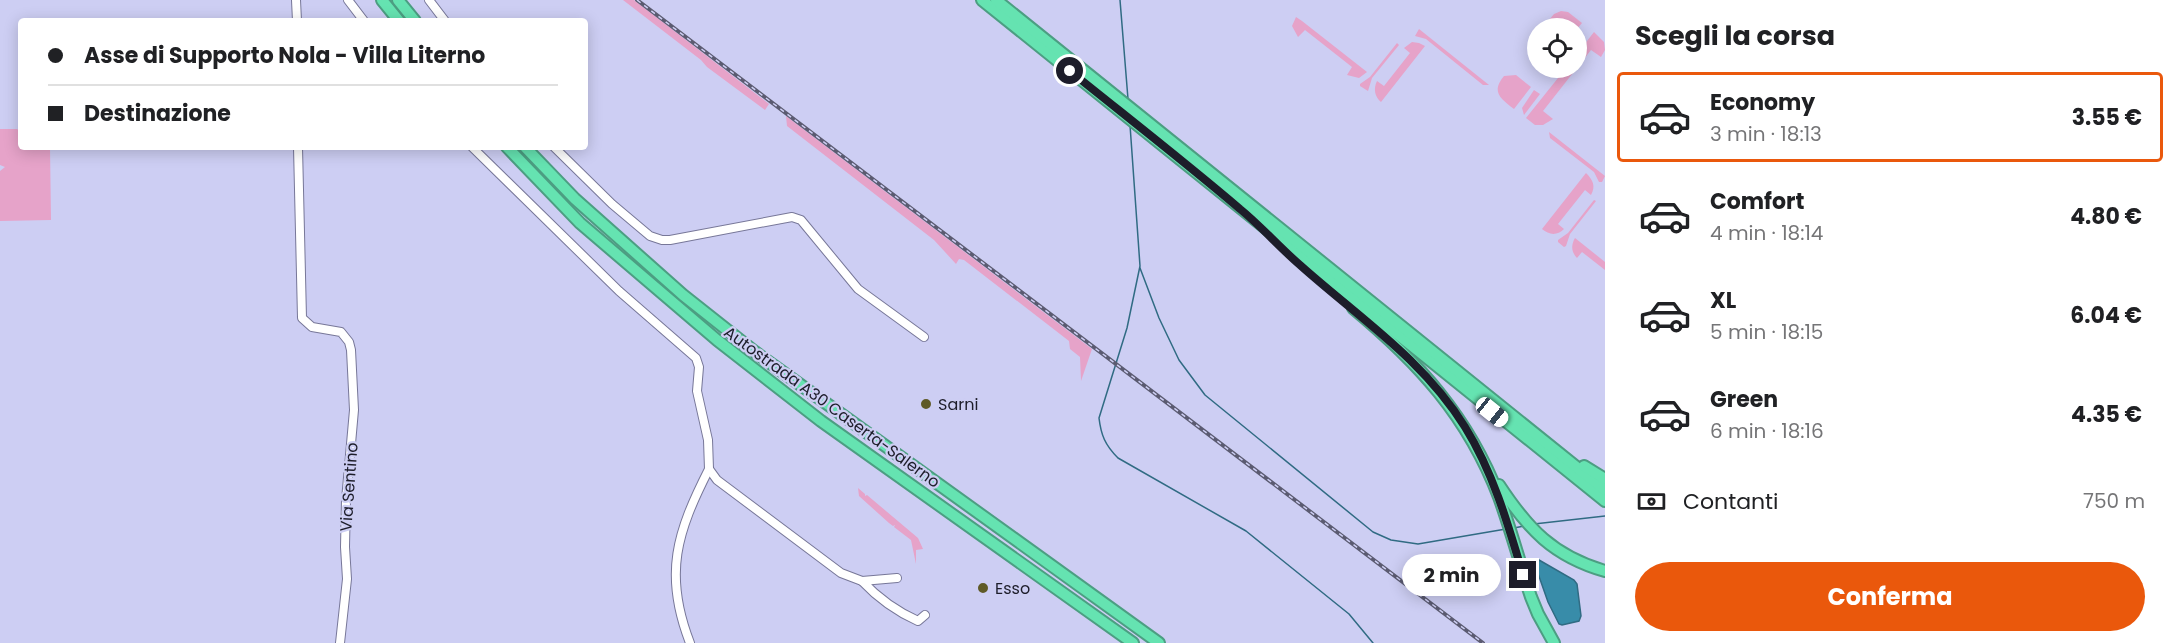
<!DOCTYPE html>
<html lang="it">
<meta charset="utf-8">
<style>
body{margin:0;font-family:Poppins,sans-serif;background:#f2f2f2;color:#202124;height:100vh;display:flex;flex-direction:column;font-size:22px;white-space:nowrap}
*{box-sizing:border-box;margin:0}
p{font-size:20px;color:#757577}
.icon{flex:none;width:33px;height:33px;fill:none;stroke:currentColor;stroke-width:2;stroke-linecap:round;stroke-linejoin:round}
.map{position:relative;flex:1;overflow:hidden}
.sheet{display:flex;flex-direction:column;background:#fff;width:570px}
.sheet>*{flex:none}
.hud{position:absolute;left:18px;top:18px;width:570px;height:132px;border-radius:6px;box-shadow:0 3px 15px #0003;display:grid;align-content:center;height:132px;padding:0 30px;background:#fff}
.controls{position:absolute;left:1527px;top:18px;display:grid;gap:12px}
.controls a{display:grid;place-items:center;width:60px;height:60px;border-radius:50%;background:#fff;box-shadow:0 3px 15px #0003;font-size:30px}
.end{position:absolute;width:27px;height:27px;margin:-14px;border:8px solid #1d1d2a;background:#fff;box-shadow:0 0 0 3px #fff}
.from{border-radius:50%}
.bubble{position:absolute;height:42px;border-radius:21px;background:#fff;box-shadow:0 3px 15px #0003;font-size:20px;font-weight:700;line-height:42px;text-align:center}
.car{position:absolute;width:18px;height:36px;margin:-18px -9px;border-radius:8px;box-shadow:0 0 4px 2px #0007;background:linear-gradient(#fff 24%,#345 0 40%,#fff 0 76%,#345 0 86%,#fff 0)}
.hud b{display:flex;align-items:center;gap:21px;height:57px;font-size:22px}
.hud b+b{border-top:2px solid #e0e0e0}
.hud i{width:15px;height:15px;background:#202124}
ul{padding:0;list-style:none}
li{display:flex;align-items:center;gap:18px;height:90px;margin:0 12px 9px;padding:0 18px;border:3px solid transparent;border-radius:6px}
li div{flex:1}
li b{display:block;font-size:22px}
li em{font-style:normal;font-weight:700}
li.selected{border-color:#ea580c}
li>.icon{width:54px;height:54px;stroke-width:1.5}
h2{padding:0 30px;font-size:27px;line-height:72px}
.pay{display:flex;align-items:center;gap:15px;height:66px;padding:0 30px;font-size:22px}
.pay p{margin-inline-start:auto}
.primary-button{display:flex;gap:12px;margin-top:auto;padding:12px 30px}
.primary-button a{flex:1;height:69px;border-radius:36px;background:#ea580c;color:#fff;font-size:24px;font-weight:700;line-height:69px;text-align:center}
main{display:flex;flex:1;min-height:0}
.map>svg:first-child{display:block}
.green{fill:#e6a3c9}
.water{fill:#388ca9;stroke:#306b83;stroke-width:1.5}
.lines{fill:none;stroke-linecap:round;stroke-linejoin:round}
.stream{stroke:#306b83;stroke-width:1.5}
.minor-casing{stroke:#777798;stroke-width:10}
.highway-casing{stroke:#4c9e82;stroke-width:14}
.minor{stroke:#fff;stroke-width:8}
.highway{stroke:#65e3b1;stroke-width:10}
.rail-casing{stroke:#5b5b71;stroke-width:4}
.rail{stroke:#cdcef3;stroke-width:1.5;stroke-dasharray:4.5;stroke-linecap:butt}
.route{stroke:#1d1d2a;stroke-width:8}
.poi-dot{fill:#5f5a27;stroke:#cdcef3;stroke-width:2}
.labels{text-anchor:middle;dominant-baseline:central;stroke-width:4.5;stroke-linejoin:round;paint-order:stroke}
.poi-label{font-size:16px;fill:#1d1d2a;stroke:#cdcef3;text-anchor:start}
.street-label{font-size:16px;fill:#1d1d2a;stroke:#cdcef3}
</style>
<main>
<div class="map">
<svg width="1605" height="643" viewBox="0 0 1605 643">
<rect width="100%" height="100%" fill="#cdcef3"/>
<g class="green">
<path d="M623 0H634L760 97 769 104 765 110 707 67 701 60Z"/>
<path d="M1561 11 1568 12 1582 23 1577 29 1550 28 1549 20 1554 14Z"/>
<path d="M1296 17 1302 21 1367 72 1359 78 1347 75 1352 67 1305 30 1298 37 1292 26Z"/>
<path d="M1419 29 1489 85H1483L1426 39 1415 36Z"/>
<path d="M1594 32 1604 42 1605 50 1601 57 1591 50 1543 111 1553 119 1543 125H1535L1526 118 1566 68H1576L1577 54Z"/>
<path d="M1412 42 1419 43 1425 46 1381 102C1375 97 1373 89 1377 81L1384 86 1410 53 1404 48Z"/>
<path d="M1397 43 1399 45 1372 78 1368 91 1360 86V84L1370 77Z"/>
<path d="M1516 75 1531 87 1514 109C1500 98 1491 92 1504 76Z"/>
<path d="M1534 90 1540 94 1524 115 1522 108Z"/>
<path d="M786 116 1092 349 1081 381 1080 357 1070 349 1069 341 964 260 959 259 956 264 934 240 787 126Z"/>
<path d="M0 129H17L21 132V147H50L51 220 0 221V171L5 167 0 165Z"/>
<path d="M1549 132 1605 176 1602 182H1599L1594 172 1550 138Z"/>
<path d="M1586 173C1593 180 1596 186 1591 195L1585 190 1558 224 1564 229C1557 236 1549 235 1542 229Z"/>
<path d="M1594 200 1596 201 1570 234 1566 246 1564 247 1558 242V240L1568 233Z"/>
<path d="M1575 238 1605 262V270L1582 252 1577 258C1571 252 1571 245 1575 238Z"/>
<path d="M858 488 865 494V496L867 495 918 538 923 549 916 550V564L911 540 894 527 895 525 893 526 889 523 859 496Z"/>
</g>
<path class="water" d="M1539 560 1574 580 1577 584 1581 616 1579 621 1562 625 1559 624 1548 602 1535 565Z"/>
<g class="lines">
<g class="stream">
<path d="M1120 0 1128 99"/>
<path d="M1130 125 1140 266 1127 328 1099 418C1101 435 1105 445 1118 458L1246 531 1349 614 1373 643"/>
<path d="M1140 268 1159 318 1179 360 1205 395 1373 532 1391 540 1418 544 1506 529"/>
<path d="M1534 524 1605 516"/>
<path d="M1514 528 1524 526"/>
</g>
<g class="minor-casing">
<g id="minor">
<path d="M296 0 297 21"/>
<path d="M348 0 364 21"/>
<path d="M429 0 445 21"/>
<path d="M298 147 302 318 312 327 341 332 349 342 351 350 354 410 346 500 345 547 347 579 340 643"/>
<path d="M472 147 619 291 696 358 699 367 697 391 708 440 709 469 717 480 841 573 862 581"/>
<path d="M554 147 612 204 650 236 662 240H670L792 217 801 220 858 289 924 337"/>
<path d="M897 578 862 581C877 597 898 612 918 621L925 615"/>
<path d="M690 643C663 574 677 532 709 469"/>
</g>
</g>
<g class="highway-casing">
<g id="highway">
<path d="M382 0 399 21"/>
<path d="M398 0 415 21"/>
<path d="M982 0 1605 501"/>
<path d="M996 0 1605 490"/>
<path d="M507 147 580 223 717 340 821 421 1133 643"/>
<path d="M525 147 575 199 683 295 755 352 1159 643"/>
<path d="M1353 308C1418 362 1468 416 1499 497 1511 530 1520 564 1531 597L1538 614 1554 643"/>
<path d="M1584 466 1605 479"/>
<path d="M1499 485C1528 529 1553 556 1605 571"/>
</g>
</g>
<use href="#minor" class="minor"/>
<use href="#highway" class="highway"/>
<g class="rail-casing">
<path id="rail" d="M637 0 1483 643"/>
</g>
<use href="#rail" class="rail"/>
</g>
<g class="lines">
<path class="route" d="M1070 71C1127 117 1185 162 1240 209 1261 226 1279 247 1300 265 1358 317 1423 359 1465 427 1493 472 1508 524 1523 575"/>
</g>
<g class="poi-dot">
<circle cx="926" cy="404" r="6"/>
<circle cx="983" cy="588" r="6"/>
</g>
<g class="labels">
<g class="poi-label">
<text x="938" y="404">Sarni</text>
<text x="995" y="588">Esso</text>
</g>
<g class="street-label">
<text transform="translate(832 407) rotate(36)">Autostrada A30 Caserta-Salerno</text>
<text transform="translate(349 487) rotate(-86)">Via Sentino</text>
</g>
</g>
</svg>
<div class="controls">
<a><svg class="icon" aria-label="locate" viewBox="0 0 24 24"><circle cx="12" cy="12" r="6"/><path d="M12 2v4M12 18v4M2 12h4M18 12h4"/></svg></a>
</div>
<i class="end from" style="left:1070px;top:71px"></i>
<i class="end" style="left:1523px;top:575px"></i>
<div class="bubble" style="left:1402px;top:554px;width:99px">2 min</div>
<i class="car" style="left:1492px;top:412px;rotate:129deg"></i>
<div class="hud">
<b><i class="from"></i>Asse di Supporto Nola - Villa Literno</b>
<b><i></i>Destinazione</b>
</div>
</div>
<section class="sheet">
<h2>Scegli la corsa</h2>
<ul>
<li class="selected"><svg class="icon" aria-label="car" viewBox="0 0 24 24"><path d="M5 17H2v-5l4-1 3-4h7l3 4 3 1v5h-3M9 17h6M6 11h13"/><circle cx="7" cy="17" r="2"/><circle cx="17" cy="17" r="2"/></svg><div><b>Economy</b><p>3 min · 18:13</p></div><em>3.55 €</em></li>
<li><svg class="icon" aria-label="car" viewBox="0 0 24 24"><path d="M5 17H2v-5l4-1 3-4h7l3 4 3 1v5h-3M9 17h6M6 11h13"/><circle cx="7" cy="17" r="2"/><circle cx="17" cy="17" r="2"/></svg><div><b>Comfort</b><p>4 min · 18:14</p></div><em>4.80 €</em></li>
<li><svg class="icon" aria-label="car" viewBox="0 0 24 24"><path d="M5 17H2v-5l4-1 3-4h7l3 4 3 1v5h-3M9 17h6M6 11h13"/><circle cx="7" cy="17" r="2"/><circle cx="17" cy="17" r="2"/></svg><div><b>XL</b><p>5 min · 18:15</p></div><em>6.04 €</em></li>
<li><svg class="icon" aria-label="car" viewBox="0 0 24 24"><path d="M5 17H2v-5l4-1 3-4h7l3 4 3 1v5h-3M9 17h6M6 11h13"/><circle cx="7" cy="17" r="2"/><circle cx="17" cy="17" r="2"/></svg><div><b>Green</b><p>6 min · 18:16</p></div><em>4.35 €</em></li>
</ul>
<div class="pay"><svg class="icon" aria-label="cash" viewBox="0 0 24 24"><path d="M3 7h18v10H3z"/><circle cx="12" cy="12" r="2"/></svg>Contanti<p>750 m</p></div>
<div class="primary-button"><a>Conferma</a></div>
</section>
</main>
